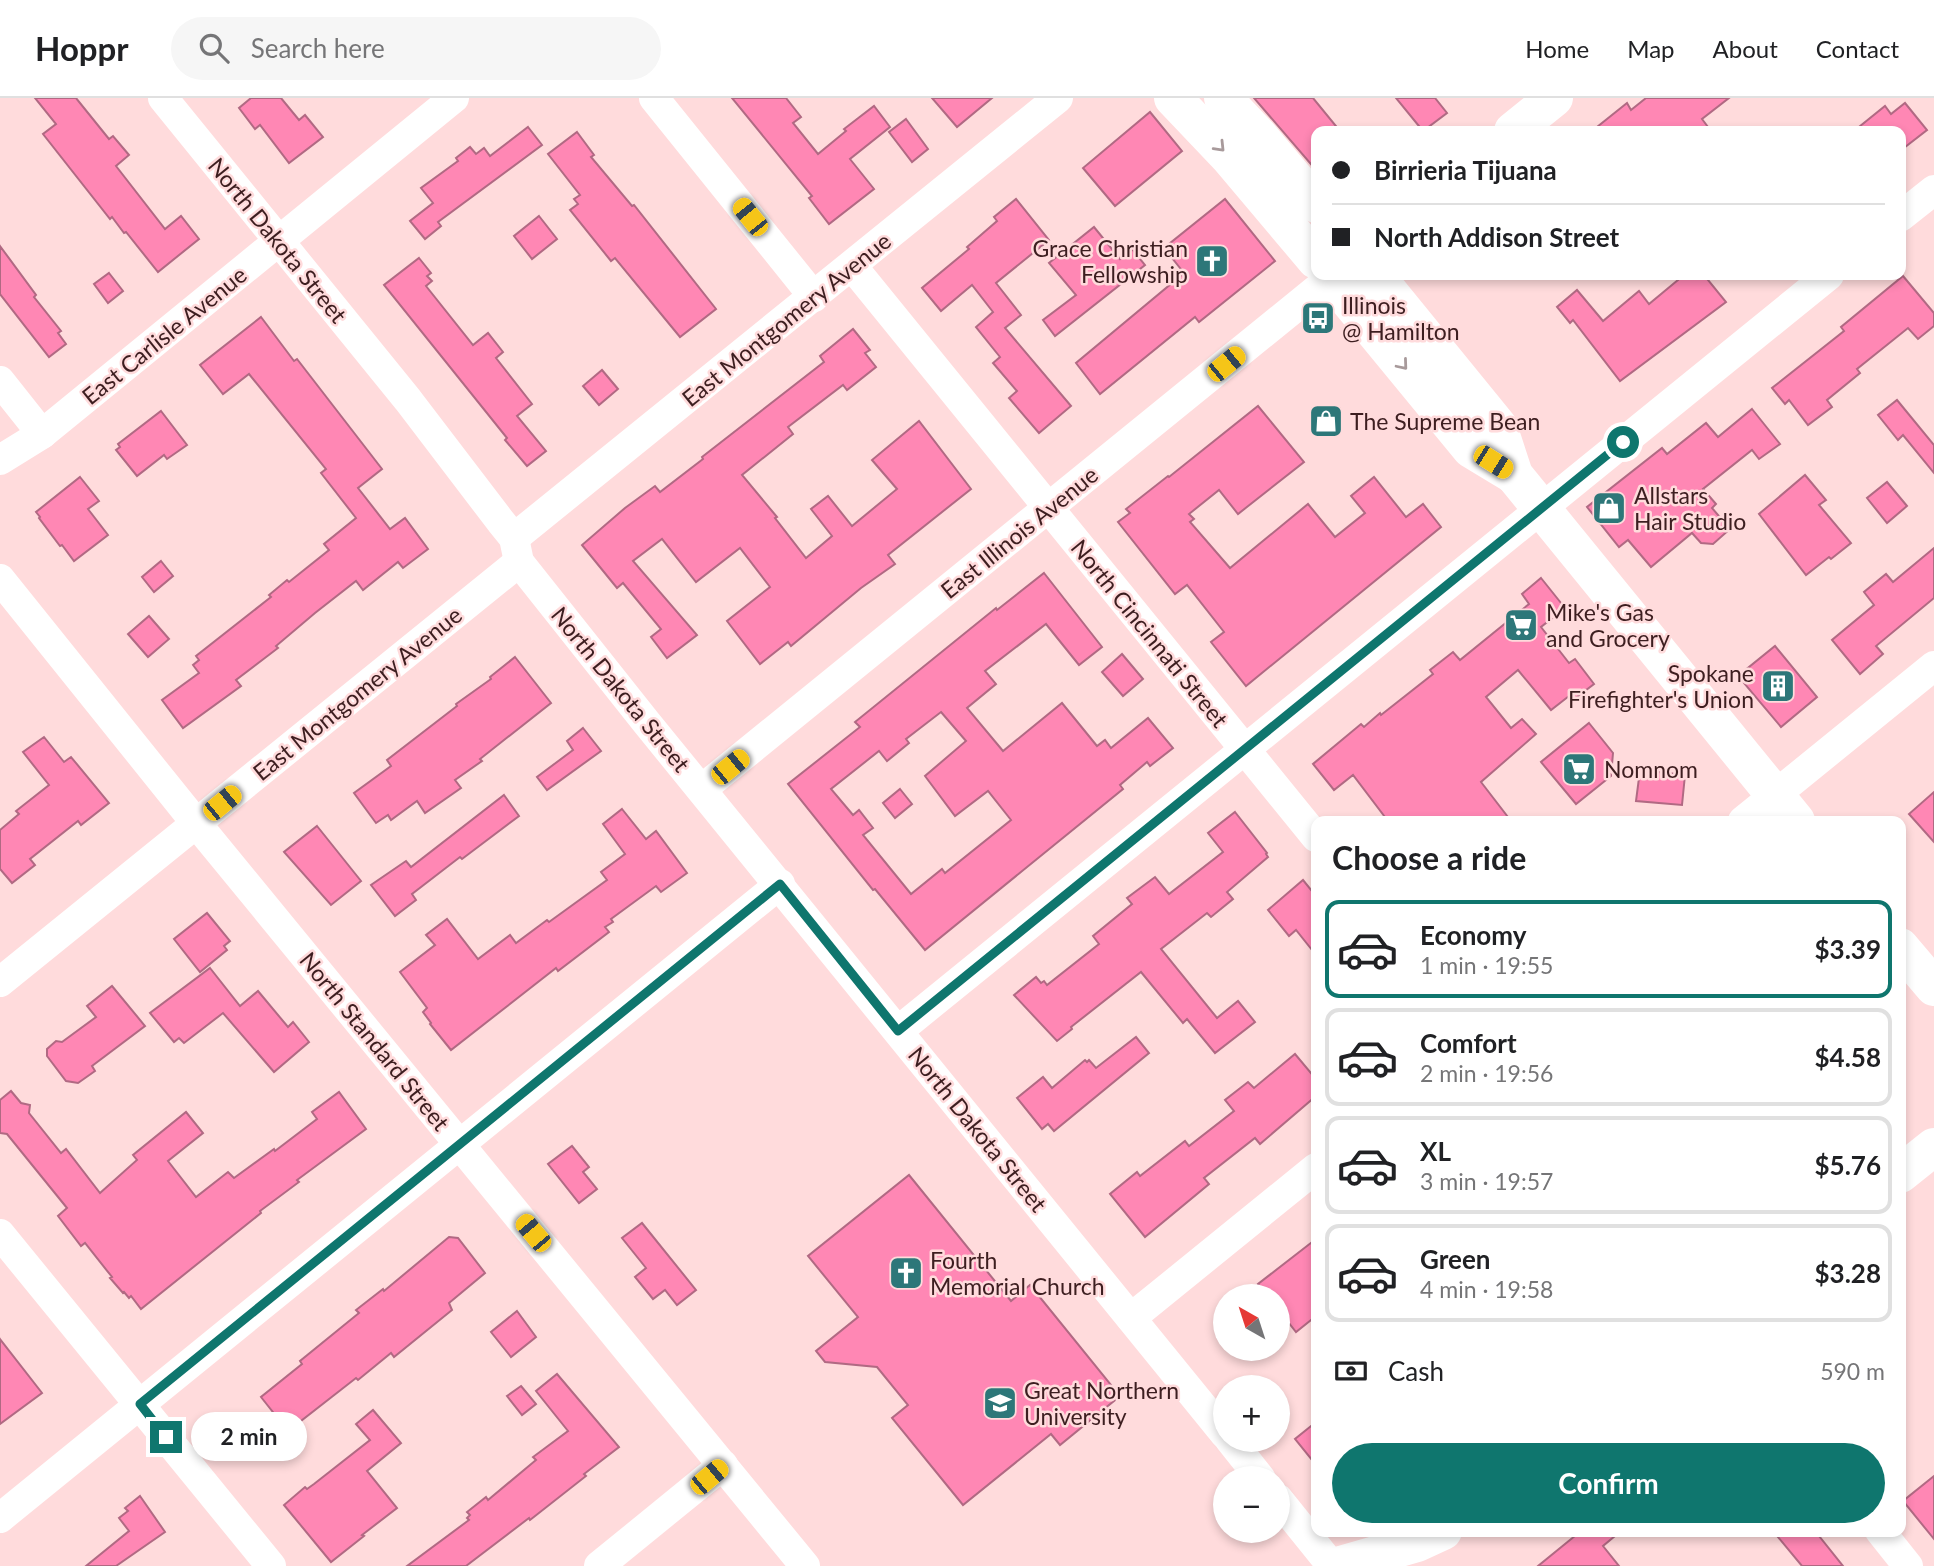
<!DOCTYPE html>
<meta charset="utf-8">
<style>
body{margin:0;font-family:Lato,sans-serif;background:#f6f6f6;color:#202124;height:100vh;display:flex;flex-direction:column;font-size:26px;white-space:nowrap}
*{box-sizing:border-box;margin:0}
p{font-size:23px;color:#757577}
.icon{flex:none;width:38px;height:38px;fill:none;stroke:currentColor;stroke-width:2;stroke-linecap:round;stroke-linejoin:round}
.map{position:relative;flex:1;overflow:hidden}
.panel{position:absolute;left:1311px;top:718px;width:595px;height:721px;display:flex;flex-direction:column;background:#fff;border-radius:14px;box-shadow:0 4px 10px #0003}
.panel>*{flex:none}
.banner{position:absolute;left:1311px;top:28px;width:595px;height:154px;border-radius:14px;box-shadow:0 4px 10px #0003;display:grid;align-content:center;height:154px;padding:0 21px;background:#fff}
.needle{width:46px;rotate:321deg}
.controls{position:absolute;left:1213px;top:1186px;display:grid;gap:14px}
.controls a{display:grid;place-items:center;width:77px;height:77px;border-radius:50%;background:#fff;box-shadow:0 4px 10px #0003;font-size:35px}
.end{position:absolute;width:32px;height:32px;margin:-16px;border:9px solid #0f766e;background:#fff;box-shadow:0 0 0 4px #fff}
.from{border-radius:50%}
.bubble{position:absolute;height:49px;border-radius:24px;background:#fff;box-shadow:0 4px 10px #0003;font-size:23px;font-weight:700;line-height:49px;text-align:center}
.car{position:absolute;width:21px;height:42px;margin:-21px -10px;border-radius:9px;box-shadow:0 0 5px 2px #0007;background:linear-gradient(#f5c518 24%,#345 0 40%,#f5c518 0 76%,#345 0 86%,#f5c518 0)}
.banner b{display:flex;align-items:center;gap:24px;height:66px;font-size:26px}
.banner b+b{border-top:2px solid #e0e0e0}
.banner i{width:18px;height:18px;background:#202124}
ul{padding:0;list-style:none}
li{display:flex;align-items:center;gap:21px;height:98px;margin:0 14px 10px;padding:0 7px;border:4px solid #e0e0e0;border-radius:14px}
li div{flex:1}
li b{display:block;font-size:26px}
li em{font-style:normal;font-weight:700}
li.selected{border-color:#0f766e}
li>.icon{width:63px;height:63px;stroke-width:1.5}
h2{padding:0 21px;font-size:32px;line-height:84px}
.pay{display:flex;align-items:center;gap:18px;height:77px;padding:0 21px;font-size:26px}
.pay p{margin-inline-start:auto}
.action{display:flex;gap:14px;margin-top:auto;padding:14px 21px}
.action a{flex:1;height:80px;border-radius:42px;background:#0f766e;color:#fff;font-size:28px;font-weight:700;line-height:80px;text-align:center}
header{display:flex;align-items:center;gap:42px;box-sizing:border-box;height:98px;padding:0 35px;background:#fff;border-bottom:2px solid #e0e0e0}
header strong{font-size:33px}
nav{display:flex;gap:38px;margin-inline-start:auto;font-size:24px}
.search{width:490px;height:63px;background:#f6f6f6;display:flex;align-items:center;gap:18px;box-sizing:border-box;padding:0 24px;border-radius:38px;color:#757577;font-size:26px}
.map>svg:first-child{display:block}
.building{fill:#ff87b4;stroke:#b16983;stroke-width:2;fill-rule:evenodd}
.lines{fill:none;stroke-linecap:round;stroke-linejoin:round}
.minor{stroke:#fff;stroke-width:30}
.major{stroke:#fff;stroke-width:38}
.oneway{stroke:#a89a9b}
.route{stroke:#0f766e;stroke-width:9}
.labels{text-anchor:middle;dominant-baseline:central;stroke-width:5;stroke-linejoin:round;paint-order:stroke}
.street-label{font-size:23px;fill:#3d1e20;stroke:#ffdbdc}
.poi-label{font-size:23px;fill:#3d1e20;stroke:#ffdbdc;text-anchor:start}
</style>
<header>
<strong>Hoppr</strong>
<div class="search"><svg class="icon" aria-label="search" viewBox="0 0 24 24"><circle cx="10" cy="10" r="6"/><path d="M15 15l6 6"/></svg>Search here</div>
<nav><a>Home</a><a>Map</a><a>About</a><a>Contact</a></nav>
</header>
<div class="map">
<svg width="1934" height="1468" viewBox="0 0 1934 1468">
<rect width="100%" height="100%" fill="#ffdbdc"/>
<g class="building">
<path d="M35 0H76L109 41 113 38 129 57 116 68 165 131 181 118 199 141 158 174 126 134 124 135 112 119 110 121 43 36 56 26Z"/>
<path d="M251 0H281L299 22 305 17 323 39 289 65 260 27 255 31 239 10Z"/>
<path d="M732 0H786L801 19 793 25 818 56 846 33 844 31 874 8 890 29 850 61 874 91 829 126 809 100 812 98Z"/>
<path d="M932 0H992L957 29Z"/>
<path d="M1254 0H1313L1340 33H1316V72Z"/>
<path d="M1396 0H1435L1447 15 1423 33Z"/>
<path d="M1646 0H1729L1702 21 1711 33H1592L1627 5 1631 12Z"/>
<path d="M1905 5 1927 32 1900 53V33H1854L1885 8 1891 16Z"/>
<path d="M1150 14 1182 53 1115 108 1083 70Z"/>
<path d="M906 21 928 51 912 64 889 34Z"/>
<path d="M528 29 542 47 438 124 441 128 425 141 410 123 433 105 421 90 458 63 456 60 470 49 476 56 484 50 490 58Z"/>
<path d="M577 34 594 57 591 59 632 108 634 107 716 211 680 239 615 160 611 163 570 112 578 106 574 101 580 97 548 56Z"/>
<path d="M1016 101 1049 142 996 185 1021 217 1005 230 1071 308 1039 335 1009 300 1017 293 993 265 1000 259 976 229 993 214 972 187 941 213 922 190 969 151 967 149 997 123 994 119Z"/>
<path d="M1225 101 1275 163 1199 224 1195 219 1100 296 1076 265 1184 175 1164 150Z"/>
<path d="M539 118 557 141 532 161 514 138Z"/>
<path d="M1094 129 1120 161 1132 151 1145 167 1055 238 1043 222 1076 197 1049 165Z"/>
<path d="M0 148 36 197 34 199 61 233 58 235 66 246 49 259 0 196Z"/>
<path d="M419 160 431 175 427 178 432 183 426 188 473 247 488 235 503 254 496 260 532 306 517 318 546 353 527 368 505 342 507 340 384 187Z"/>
<path d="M109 175 123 193 108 205 94 186Z"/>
<path d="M1684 177H1704L1726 204 1620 283 1573 222 1570 225 1557 209 1577 192 1603 223 1639 193 1649 206Z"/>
<path d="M1903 178 1934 215V228L1918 241 1908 230 1857 271 1860 275 1827 302 1832 309 1808 327 1789 302 1785 306 1772 290 1844 233 1841 229Z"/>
<path d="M261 219 294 263 297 261 382 371 358 390 390 431 405 420 428 451 403 470 398 464 363 492 356 483 315 515 276 548 278 550 236 582 241 588 183 630 162 602 199 575 193 567 199 562 196 558 271 499 269 497 287 482 289 484 329 452 324 446 356 420 321 375 326 371 249 276 223 296 200 267Z"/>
<path d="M853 231 870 252 865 255 876 269 847 292 843 287 788 329 793 336 742 377 777 419 775 420 806 460 832 438 811 411 828 398 852 428 897 391 872 362 919 323 971 391 888 457 895 466 861 490 791 548 788 544 760 566 727 523 770 489 740 450 696 484 662 441 633 463 697 537 667 560 651 539 661 531 623 485 617 490 582 447 625 410 655 388 660 394 703 361 702 359 824 264 820 258Z"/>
<path d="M602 272 618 291 599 307 583 288Z"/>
<path d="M1897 302 1934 347V375L1903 337 1898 342 1878 317Z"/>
<path d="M1258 308 1304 364 1238 416 1219 392 1189 416 1194 421 1190 424 1230 470 1308 406 1335 439 1365 415 1351 398 1374 379 1406 419 1423 406 1441 429 1246 588 1211 544 1224 534 1187 487 1175 496 1118 424 1130 415 1126 411 1168 378 1169 379Z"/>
<path d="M1752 311 1780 346 1759 361 1752 352 1703 391 1716 406 1712 410 1730 431 1713 446 1701 445 1692 435 1651 469 1628 442 1619 449 1587 409 1662 350 1667 356 1706 325 1718 339Z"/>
<path d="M161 313 187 347 167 361 164 357 137 378 116 352 120 349 118 346Z"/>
<path d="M1805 377 1826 402 1819 407 1851 445 1831 461 1829 459 1806 477 1759 416Z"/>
<path d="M80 379 99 403 88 411 108 437 74 463 62 447 60 448 39 420 40 419 36 414Z"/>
<path d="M1887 384 1907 408 1887 425 1867 400Z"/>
<path d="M1934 450V500L1876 548 1883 556 1860 576 1832 542 1874 507 1864 494 1886 476 1893 484Z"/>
<path d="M161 463 173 478 154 494 142 479Z"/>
<path d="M1044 475 1102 549 1079 567 1046 526 985 573 996 586 967 610 1003 653 1062 605 1097 648 1105 642 1111 650 1148 620 1173 650 1150 668 1147 664 1120 687 1123 691 925 852 875 791 873 792 788 686 860 629 855 624 996 510 997 512ZM941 614 966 643 925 678 955 718 988 693 1011 722 945 775 942 771 911 796 863 737 873 730 859 712 853 717 831 691 879 653 887 663 909 645 906 641Z"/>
<path d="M1541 480 1565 510 1541 529 1569 565 1575 561 1594 586 1573 602 1569 598 1551 612 1518 572 1486 599 1511 630 1522 621 1536 636 1481 684 1511 723H1388L1353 677 1334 692 1313 666 1361 626 1364 629 1380 615 1381 617 1433 576 1430 572 1453 554 1460 562 1529 506 1522 496Z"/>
<path d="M149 518 169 541 148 559 128 536Z"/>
<path d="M1775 548 1817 599 1781 629 1738 578Z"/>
<path d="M1122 556 1143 581 1123 598 1102 574Z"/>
<path d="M515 559 551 605 480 661 482 663 455 682 461 690 425 715 417 703 391 722 388 717 376 725 354 695 391 668 387 662 457 608 456 606 491 581 490 579Z"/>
<path d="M1589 625 1613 655 1611 678 1576 706 1541 664Z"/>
<path d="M583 630 601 653 547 692 537 679 573 652 567 643Z"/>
<path d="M44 639 64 664 71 659 109 705 81 727 78 723 30 761 35 767 12 785 0 771V732L19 716 16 713 49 687 23 654Z"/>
<path d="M1640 672 1685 677 1682 707 1636 703Z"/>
<path d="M900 691 912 706 895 720 883 705Z"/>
<path d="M1934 694V744L1909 716Z"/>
<path d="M504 697 519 718 462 761 460 759 412 796 416 802 395 818 371 787 406 763 411 769Z"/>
<path d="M622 711 646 741 656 733 687 775 661 794 656 788 611 821 613 824 605 829 609 834 558 873 556 870 451 952 430 926 431 925 423 914 427 910 400 874 435 847 426 837 447 821 478 861 510 837 516 845 547 822 549 824 607 782 601 774 625 756 603 726Z"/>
<path d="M1235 714 1267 755 1266 756 1268 759 1227 794 1233 801 1211 819 1207 815 1161 851 1217 920 1238 903 1255 924 1215 955 1187 921 1183 925 1141 874 1071 929 1072 931 1057 943 1014 897 1036 879 1041 885 1044 883 1047 887 1099 846 1093 838 1132 806 1127 800 1155 779 1169 796 1223 754 1208 735Z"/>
<path d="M317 728 361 783 331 807 284 754Z"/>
<path d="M1303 782 1316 798V857L1296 832 1289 838 1268 812Z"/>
<path d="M207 815 230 843 224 848 227 852 200 874 174 841Z"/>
<path d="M210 870 240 908 258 893 288 929 293 924 309 944 274 974 223 915 184 945 179 940 174 944 150 915Z"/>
<path d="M112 888 145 928 92 968 95 973 78 985 66 983 47 958V951L56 943 62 944 96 919 87 908Z"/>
<path d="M1136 939 1149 955 1054 1033 1048 1026 1042 1031 1017 1000 1043 979 1052 990 1085 962 1087 964 1089 962 1096 970Z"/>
<path d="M1295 956 1316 981V998L1260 1046 1255 1040 1204 1080 1209 1086 1145 1139 1110 1096 1137 1074 1140 1078 1185 1043 1189 1048 1234 1013 1225 1002 1248 984 1254 990Z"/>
<path d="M11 993 21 1005 30 1007 29 1015 61 1055 66 1051 100 1095 137 1062 133 1057 186 1014 203 1035 168 1063 196 1099 228 1074 234 1080 274 1051 275 1053 317 1021 312 1014 339 994 366 1031 297 1082 299 1084 260 1113 261 1115 141 1211 131 1198 129 1200 124 1194 123 1195 110 1180 112 1179 85 1145 81 1148 58 1118 67 1110 7 1036 0 1035V1002Z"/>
<path d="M572 1048 589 1069 583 1074 597 1091 579 1105 548 1066Z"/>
<path d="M909 1077 1011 1203 1030 1187 1120 1298 1060 1347 1051 1336 963 1407 892 1320 908 1307 877 1269 825 1264 816 1253 858 1219 808 1158Z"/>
<path d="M642 1125 696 1192 677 1207 665 1192 653 1201 635 1179 646 1170 622 1140Z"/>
<path d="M449 1139 458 1140 485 1175 449 1205 452 1212 394 1259 391 1255 358 1282 356 1280 288 1333 261 1299 302 1266 300 1263 359 1215 356 1212 383 1191 384 1193Z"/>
<path d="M1316 1141V1218L1296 1234 1278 1211V1199H1268L1258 1186Z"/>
<path d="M517 1213 536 1239 511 1259 491 1234Z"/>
<path d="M0 1241 42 1295 0 1326Z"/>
<path d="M557 1276 619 1349 584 1376 586 1378 530 1422 529 1420 466 1468H407L469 1422 467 1420 470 1417 467 1414 486 1399 488 1402 536 1362 533 1359 568 1333 536 1293Z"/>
<path d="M521 1288 536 1306 522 1317 507 1298Z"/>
<path d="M373 1312 401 1345 367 1373 397 1410 362 1437 364 1438 331 1464 284 1407 305 1389 307 1391 314 1386 370 1342 356 1326Z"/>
<path d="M1316 1324V1367L1295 1341Z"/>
<path d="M1934 1378V1441L1903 1403Z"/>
<path d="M140 1398 165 1434 116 1468H86L129 1433 119 1420 128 1413 125 1410Z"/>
<path d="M1581 1433H1621L1603 1448 1619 1468H1538Z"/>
<path d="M1773 1433H1815L1843 1468H1802Z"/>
</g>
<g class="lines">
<g class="minor">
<path d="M163 0 408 302 501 424 514 440 519 464 646 624 1225 1336"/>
<path d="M654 0 814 199"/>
<path d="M1900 119 1934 92"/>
<path d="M852 168 1316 739"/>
<path d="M0 283 42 336"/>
<path d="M0 362 42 336 454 0"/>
<path d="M514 440 1058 0"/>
<path d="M0 481 196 725 805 1468"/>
<path d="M702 691 1331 180"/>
<path d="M1743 723 1934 568"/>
<path d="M0 884 519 464"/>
<path d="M898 933 1829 177"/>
<path d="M0 1136 271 1468"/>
<path d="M1131 1220 1316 1070"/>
<path d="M1230 1342 1261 1381"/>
<path d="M1278 1401 1332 1468"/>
<path d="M0 1420 780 786"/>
<path d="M1880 1433 1908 1468"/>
<path d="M599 1468 723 1367"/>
</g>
<g class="major">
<path d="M1173 0 1230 60 1316 162"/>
<path d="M1223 0 1258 37 1316 106"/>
<path d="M1513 33 1554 0"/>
<path d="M1328 177 1471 351 1514 377"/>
<path d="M1375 177 1498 328 1514 377 1796 723"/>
<path d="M1900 849 1934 889"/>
<path d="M1900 1076 1934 1049"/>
<path d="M1337 1468 1417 1445 1443 1433"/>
</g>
</g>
<defs><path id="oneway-chevron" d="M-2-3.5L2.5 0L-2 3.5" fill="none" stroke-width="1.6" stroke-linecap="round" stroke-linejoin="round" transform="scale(1.75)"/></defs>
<g class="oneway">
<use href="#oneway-chevron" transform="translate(1220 49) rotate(46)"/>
<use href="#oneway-chevron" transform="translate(1403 267) rotate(50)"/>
</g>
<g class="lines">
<path class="route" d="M166 1339 140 1306 780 786 898 933 1623 344"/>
</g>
<defs>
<g id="church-square" transform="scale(1.75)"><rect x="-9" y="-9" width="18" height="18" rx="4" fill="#2d7779" stroke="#ffdbdc"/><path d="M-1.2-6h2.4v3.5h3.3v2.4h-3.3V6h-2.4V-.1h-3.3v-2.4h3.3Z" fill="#fff"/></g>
<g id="bus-square" transform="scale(1.75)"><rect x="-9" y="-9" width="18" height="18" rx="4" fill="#2d7779" stroke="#ffdbdc"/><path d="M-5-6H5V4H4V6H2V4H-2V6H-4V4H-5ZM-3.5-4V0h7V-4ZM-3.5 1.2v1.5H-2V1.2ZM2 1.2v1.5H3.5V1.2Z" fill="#fff"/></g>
<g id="shop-square" transform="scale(1.75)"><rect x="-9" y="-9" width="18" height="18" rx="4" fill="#2d7779" stroke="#ffdbdc"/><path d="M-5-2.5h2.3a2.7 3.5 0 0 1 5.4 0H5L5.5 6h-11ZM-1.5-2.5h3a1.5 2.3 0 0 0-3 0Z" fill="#fff"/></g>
<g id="supermarket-square" transform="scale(1.75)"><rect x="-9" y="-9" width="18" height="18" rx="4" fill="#2d7779" stroke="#ffdbdc"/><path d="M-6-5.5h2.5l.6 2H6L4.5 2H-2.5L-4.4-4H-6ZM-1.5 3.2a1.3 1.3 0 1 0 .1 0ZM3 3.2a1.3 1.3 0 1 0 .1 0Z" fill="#fff"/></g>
<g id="building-square" transform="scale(1.75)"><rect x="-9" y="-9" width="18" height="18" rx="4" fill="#2d7779" stroke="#ffdbdc"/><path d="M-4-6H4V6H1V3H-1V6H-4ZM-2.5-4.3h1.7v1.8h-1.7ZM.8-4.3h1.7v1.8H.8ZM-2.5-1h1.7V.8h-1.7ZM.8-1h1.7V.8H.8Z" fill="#fff"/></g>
<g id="university-square" transform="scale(1.75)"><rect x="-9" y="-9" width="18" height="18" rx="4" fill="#2d7779" stroke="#ffdbdc"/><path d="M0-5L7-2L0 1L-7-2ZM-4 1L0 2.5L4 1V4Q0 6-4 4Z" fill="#fff"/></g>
</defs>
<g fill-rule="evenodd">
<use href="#church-square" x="1212" y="163"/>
<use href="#bus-square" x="1318" y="220"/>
<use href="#shop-square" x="1326" y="323"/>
<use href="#shop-square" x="1609" y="410"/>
<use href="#supermarket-square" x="1521" y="527"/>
<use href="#building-square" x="1778" y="588"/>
<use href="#supermarket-square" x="1579" y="671"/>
<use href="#church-square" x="906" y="1175"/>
<use href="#university-square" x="1000" y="1305"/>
</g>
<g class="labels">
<g class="street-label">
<text transform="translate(278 142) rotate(51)">North Dakota Street</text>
<text transform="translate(786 221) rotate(-39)">East Montgomery Avenue</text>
<text transform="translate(164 237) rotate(-39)">East Carlisle Avenue</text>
<text transform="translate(1019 434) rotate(-39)">East Illinois Avenue</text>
<text transform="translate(1150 535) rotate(51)">North Cincinnati Street</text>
<text transform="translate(621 591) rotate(51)">North Dakota Street</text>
<text transform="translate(357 595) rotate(-39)">East Montgomery Avenue</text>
<text transform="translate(375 943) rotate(51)">North Standard Street</text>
<text transform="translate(978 1031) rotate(51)">North Dakota Street</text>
</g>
<g class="poi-label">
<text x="1188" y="150" text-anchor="end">Grace Christian<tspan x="1188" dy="26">Fellowship</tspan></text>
<text x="1342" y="207">Illinois<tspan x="1342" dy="26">@ Hamilton</tspan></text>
<text x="1350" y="323">The Supreme Bean</text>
<text x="1634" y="397">Allstars<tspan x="1634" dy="26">Hair Studio</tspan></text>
<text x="1546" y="514">Mike's Gas<tspan x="1546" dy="26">and Grocery</tspan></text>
<text x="1754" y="575" text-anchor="end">Spokane<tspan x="1754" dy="26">Firefighter's Union</tspan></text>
<text x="1604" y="671">Nomnom</text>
<text x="930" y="1162">Fourth<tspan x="930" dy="26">Memorial Church</tspan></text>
<text x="1024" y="1292">Great Northern<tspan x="1024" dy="26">University</tspan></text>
</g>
</g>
</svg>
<div class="controls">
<a><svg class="needle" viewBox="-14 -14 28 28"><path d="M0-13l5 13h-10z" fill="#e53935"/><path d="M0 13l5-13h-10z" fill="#757577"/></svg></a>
<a>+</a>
<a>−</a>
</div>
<i class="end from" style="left:1623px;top:344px"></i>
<i class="end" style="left:166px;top:1339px"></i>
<div class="bubble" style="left:191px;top:1314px;width:116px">2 min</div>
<i class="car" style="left:750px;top:119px;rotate:321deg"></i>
<i class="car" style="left:1226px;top:266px;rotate:51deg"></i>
<i class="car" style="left:1493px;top:364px;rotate:122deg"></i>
<i class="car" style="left:730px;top:669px;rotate:51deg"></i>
<i class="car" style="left:222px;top:705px;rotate:51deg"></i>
<i class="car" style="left:533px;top:1135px;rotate:320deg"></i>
<i class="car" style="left:709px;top:1379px;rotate:50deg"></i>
<div class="banner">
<b><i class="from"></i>Birrieria Tijuana</b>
<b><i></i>North Addison Street</b>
</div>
<section class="panel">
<h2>Choose a ride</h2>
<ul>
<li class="selected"><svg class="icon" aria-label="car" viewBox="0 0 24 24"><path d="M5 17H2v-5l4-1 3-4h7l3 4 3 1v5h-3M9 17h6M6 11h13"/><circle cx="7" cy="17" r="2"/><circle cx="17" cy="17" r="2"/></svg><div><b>Economy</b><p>1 min · 19:55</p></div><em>$3.39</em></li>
<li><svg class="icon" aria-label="car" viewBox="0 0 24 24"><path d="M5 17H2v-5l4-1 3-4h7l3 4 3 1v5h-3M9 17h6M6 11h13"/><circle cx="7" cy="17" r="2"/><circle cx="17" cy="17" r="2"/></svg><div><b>Comfort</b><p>2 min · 19:56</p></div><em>$4.58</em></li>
<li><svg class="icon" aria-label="car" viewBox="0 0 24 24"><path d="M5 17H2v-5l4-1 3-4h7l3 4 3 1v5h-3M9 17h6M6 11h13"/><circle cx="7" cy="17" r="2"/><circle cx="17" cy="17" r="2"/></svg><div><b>XL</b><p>3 min · 19:57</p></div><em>$5.76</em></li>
<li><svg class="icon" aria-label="car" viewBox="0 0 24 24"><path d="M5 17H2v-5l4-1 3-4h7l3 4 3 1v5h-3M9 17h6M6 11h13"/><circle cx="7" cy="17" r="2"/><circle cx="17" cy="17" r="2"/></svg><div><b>Green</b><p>4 min · 19:58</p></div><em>$3.28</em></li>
</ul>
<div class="pay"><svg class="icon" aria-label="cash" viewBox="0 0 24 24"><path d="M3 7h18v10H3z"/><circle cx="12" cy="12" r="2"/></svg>Cash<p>590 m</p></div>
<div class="action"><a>Confirm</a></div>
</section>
</div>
